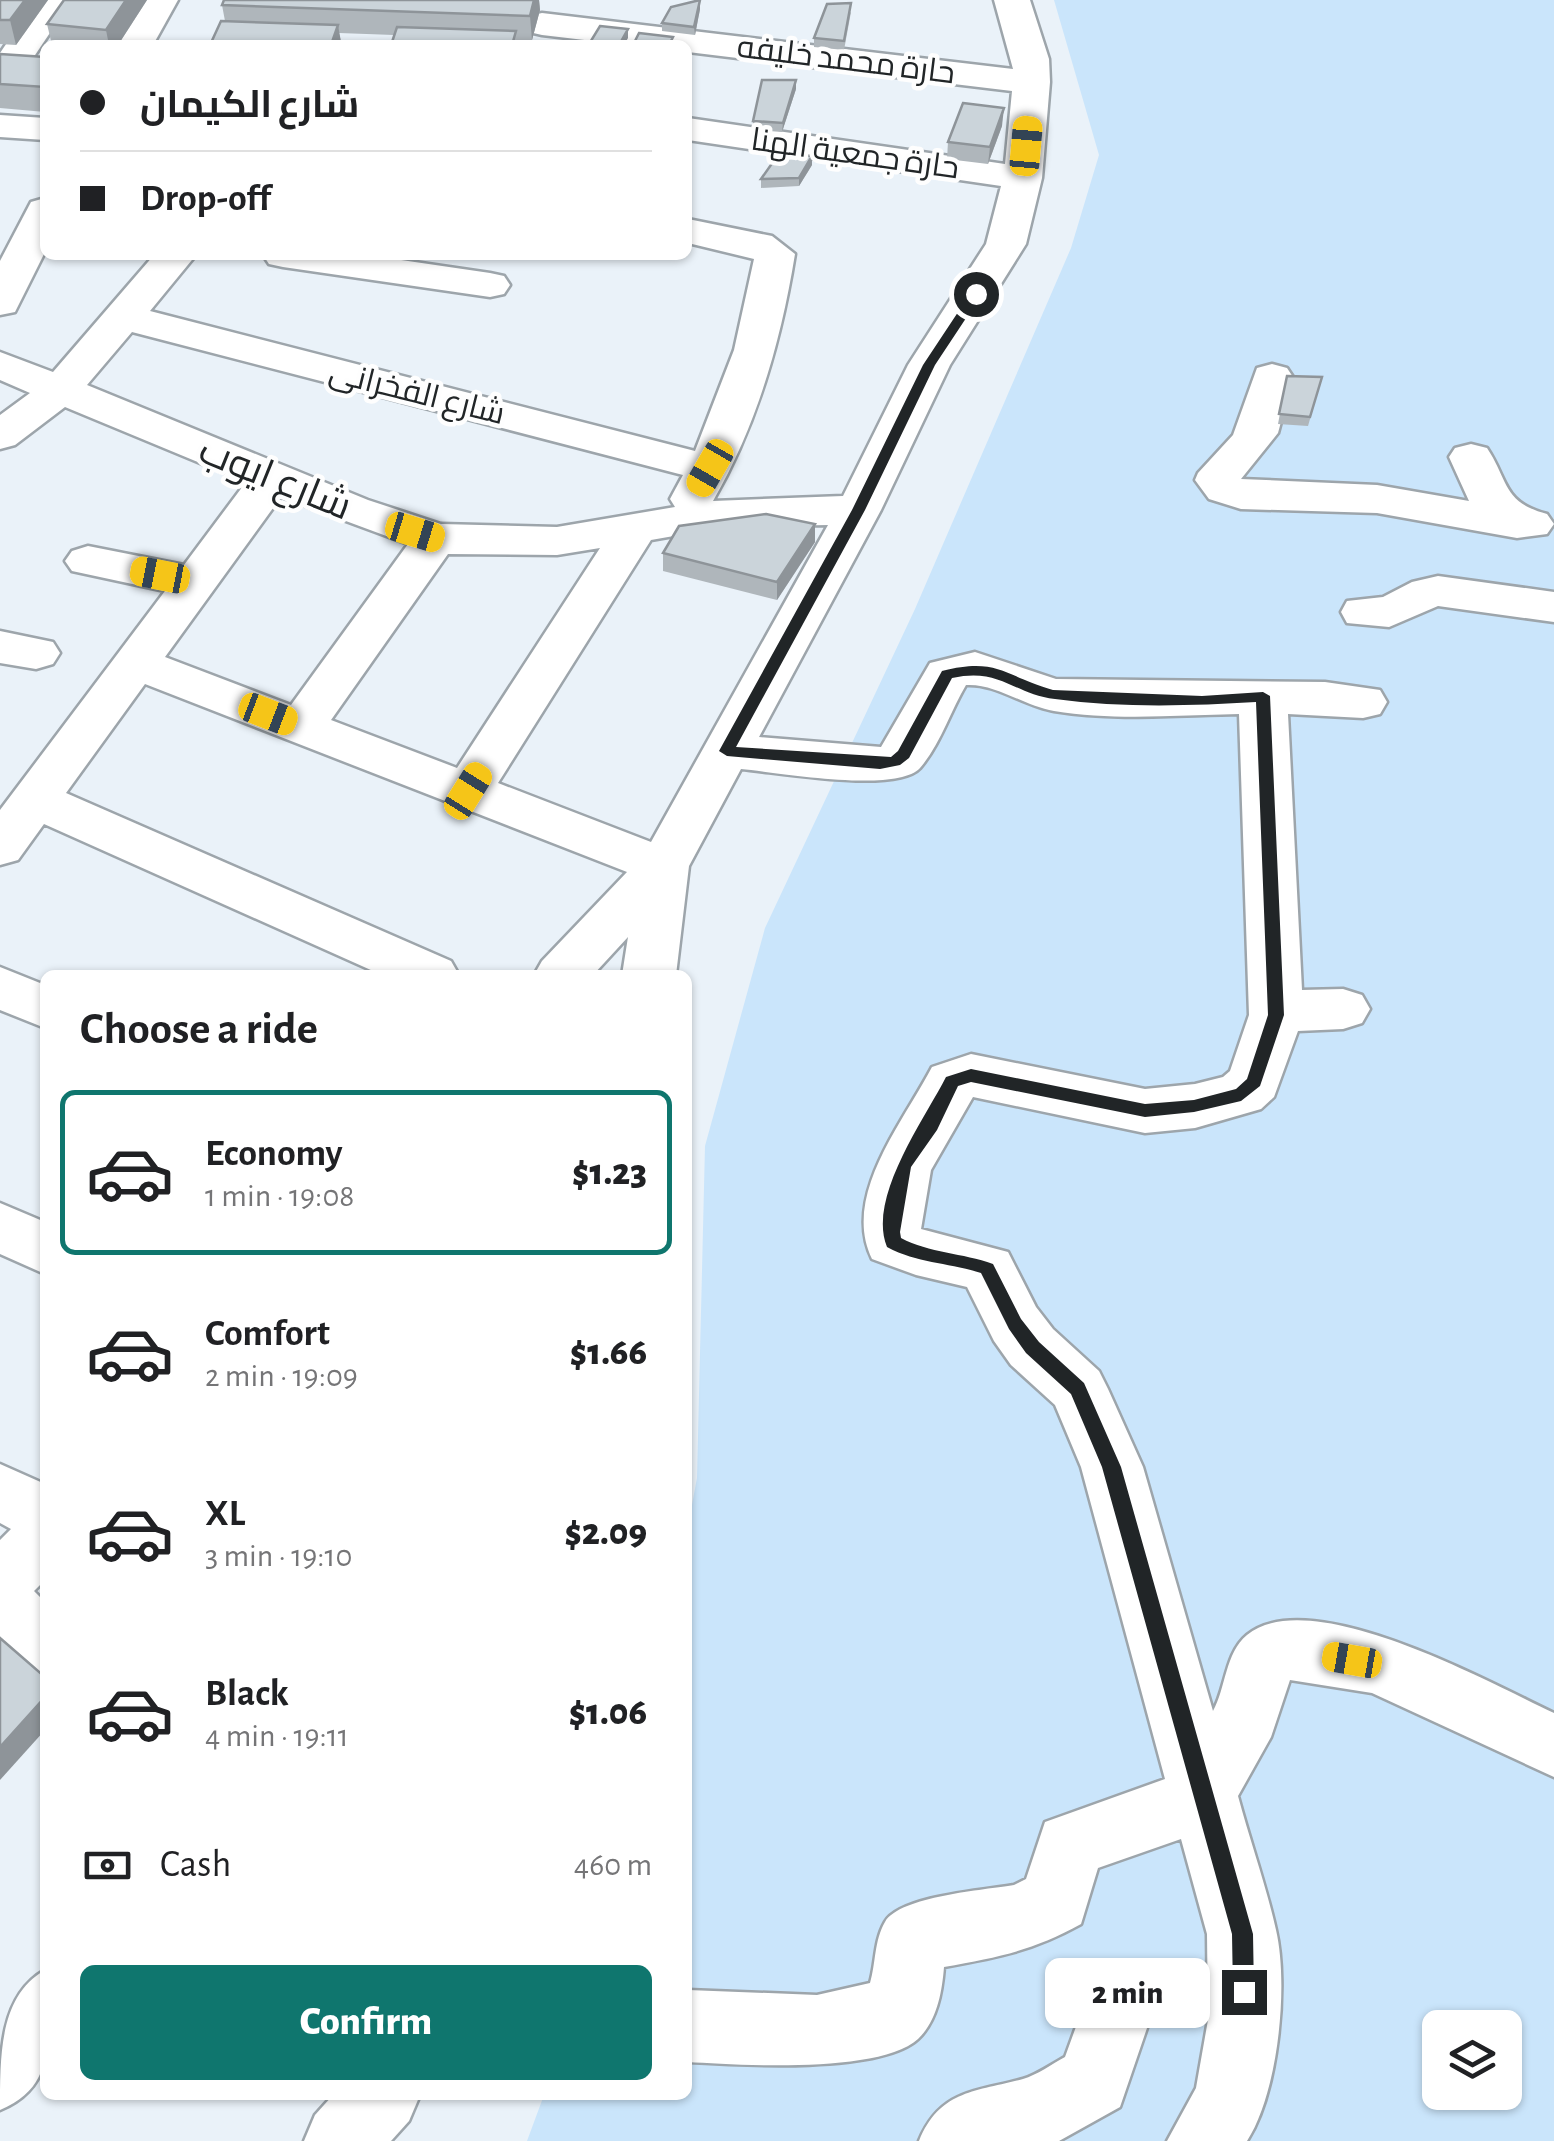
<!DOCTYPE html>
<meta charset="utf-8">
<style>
body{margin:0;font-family:"Alegreya Sans",Cairo,sans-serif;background:#f6f6f6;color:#202124;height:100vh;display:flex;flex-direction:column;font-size:38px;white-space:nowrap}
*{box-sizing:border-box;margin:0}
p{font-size:32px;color:#757577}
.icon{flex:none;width:55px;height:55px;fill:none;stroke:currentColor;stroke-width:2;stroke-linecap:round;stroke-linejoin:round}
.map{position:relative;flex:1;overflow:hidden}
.details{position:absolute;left:40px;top:970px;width:652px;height:1130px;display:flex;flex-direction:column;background:#fff;border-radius:15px;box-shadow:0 2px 8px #0004}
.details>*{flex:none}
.banner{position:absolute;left:40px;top:40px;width:652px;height:220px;border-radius:15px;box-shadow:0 2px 8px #0004;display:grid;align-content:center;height:220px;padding:0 40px;background:#fff}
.tools{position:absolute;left:1422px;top:2010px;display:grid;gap:20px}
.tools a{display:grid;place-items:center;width:100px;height:100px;border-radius:15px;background:#fff;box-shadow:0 2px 8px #0004;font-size:50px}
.end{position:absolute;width:45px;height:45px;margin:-22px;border:12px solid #212527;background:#fff;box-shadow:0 0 0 5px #fff}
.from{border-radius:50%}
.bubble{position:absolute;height:70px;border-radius:15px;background:#fff;box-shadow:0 2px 8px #0004;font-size:32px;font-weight:800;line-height:70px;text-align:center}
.car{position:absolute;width:30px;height:60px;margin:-30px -15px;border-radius:12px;box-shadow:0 0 8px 2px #0007;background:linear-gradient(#f5c518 24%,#345 0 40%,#f5c518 0 76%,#345 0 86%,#f5c518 0)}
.banner b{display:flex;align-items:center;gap:35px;height:95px;font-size:38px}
.banner b+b{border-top:2px solid #e0e0e0}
.banner i{width:25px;height:25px;background:#202124}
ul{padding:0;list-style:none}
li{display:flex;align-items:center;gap:30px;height:165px;margin:0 20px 15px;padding:0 20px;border:5px solid transparent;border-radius:15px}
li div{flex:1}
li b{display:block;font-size:38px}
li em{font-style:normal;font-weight:800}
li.active{border-color:#0f766e}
li>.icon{width:90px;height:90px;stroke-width:1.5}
h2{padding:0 40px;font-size:45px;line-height:120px}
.pay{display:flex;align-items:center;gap:25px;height:110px;padding:0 40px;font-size:38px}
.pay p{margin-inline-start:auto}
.primary-button{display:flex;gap:20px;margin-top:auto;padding:20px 40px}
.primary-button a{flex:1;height:115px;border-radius:15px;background:#0f766e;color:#fff;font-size:40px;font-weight:800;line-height:115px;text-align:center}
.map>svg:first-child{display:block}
.green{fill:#cae5fb;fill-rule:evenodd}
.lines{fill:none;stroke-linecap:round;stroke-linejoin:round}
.minor-casing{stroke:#9da5ab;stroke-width:5}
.minor{fill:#fff;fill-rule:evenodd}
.wall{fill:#afb6bb}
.shaded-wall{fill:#8e9499}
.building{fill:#cbd4da;stroke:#8e9499;stroke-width:2.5}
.route{fill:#212527}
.labels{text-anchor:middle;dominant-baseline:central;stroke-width:9;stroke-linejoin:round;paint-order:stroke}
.far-street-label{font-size:32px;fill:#212527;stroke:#fefefe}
.street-label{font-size:40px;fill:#212527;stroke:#fefefe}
</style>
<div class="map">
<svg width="1554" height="2141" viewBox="0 0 1554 2141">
<rect width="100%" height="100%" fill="#eaf2f9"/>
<path class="green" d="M1054 0H1554V2141H527L544 2095H688V1526L697 1478 705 1146 765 928 915 609 1071 248 1099 155ZM1440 2028H1505V2092H1440Z"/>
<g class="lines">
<g class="minor-casing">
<g id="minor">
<path d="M36 0H72L23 73 0 74V53Z"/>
<path d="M142 0H178L153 45H117Z"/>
<path d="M994 0H1030L1049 59 1050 82 1042 178 1026 244 950 365 881 510 759 737 881 747 930 663 975 652 1056 679 1325 682 1380 690 1387 702 1380 714 1363 718 1288 714 1302 990 1343 989 1362 995 1370 1009 1362 1023 1343 1029 1298 1031 1274 1097 1261 1109 1195 1128 1145 1133 973 1097 931 1170 921 1229 1008 1252 1036 1307 1053 1329 1099 1371 1108 1389 1143 1467 1213 1711C1226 1688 1225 1653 1247 1635 1310 1583 1490 1683 1554 1713V1777L1372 1693 1290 1680 1271 1737 1238 1796C1250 1841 1266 1885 1276 1930 1289 1986 1278 2093 1247 2141H1167L1196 2088 1208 2020 1207 1934 1181 1839 1098 1868 1081 1924C1032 1951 999 1957 944 1967 942 1992 937 2021 918 2039 880 2074 738 2065 688 2062V1990L817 1995 870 1983C876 1963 874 1941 885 1922 900 1896 985 1890 1014 1885L1026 1879 1045 1822 1165 1779 1081 1467 1055 1405 1011 1365 994 1341 967 1287 916 1275 872 1259C841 1196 904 1121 932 1067L971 1054 1145 1089 1195 1084 1223 1077 1230 1071 1249 1015 1239 714C1179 715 1114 721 1054 711 1024 706 995 683 966 685 951 710 940 745 920 768 896 794 777 772 741 769L689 866 676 975H622L628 937 593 975H534L542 961 627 872 145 684 66 793 451 961 459 975H382L44 824 18 860 0 865V810L165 591 72 571 65 561 72 551 88 546 184 565 246 482 65 407 15 445 0 449V415L30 393 0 380V352L53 372 154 255H196L150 311 695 451 734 350 754 259 688 243V219L772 236 795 254C781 341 757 425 713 501L843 496 908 365 986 244 1001 186 688 140V118L1005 164 1012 91 688 52V45H627L542 35 529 32 524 24 529 16 542 13 1013 69ZM132 332 683 475 670 499 675 507 557 527 441 524 368 500 87 385ZM281 497 408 544 291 705 165 657ZM828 525 651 842 498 783 651 540 725 527ZM600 548 457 768 331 720 448 554 557 555Z"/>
<path d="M0 115 45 118V140L0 137Z"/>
<path d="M45 198V252L15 312 0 315V261L31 202Z"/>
<path d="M263 255H367L490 273 504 276 510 285 504 294 490 297 283 267 269 264Z"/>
<path d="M1272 364 1287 368 1293 377 1278 433 1241 479 1377 485 1469 501 1449 457 1455 448 1471 444 1487 448C1509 481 1502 502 1547 514L1554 524 1547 534 1517 538 1377 513 1241 509 1209 499 1195 480 1198 473 1233 435 1257 368Z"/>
<path d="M1438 576 1554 592V622L1438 606 1389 627 1347 623 1341 612 1347 601 1383 597 1412 582Z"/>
<path d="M0 631 53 642 60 653 53 664 36 669 0 663Z"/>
<path d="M0 967 45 985V1028L0 1010Z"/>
<path d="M0 1203 45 1222V1274L0 1254Z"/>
<path d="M0 1464 45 1484V1580L34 1591 45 1602V1677L22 1668 0 1645V1540L11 1529 0 1523Z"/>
<path d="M45 1970C45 2028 63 2084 0 2110 0 2052 0 1996 45 1970Z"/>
<path d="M1111 1992 1137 2002 1147 2028 1120 2107 1059 2141H919C940 2090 975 2092 1023 2079 1037 2075 1052 2064 1065 2057L1085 2002Z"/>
<path d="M333 2095H420L409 2121 391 2141H304L315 2115Z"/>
</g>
</g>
<use href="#minor" class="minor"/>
</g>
<g class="wall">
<path d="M0 0H48L16 45 0 44Z"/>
<path d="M147 0 118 45H52L47 24Z"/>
<path d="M224 0H539L540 10 532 40H517V45H391L394 35 339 33 341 42 225 21 222 5Z"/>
<path d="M700 0V9L695 35 662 31V23Z"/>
<path d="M851 12 844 50 814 47V38Z"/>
<path d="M0 54 45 57V112L0 108Z"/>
<path d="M796 89 782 132 753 130V121Z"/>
<path d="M1002 126 988 164 947 159 948 142Z"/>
<path d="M812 165 799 186 761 188V179Z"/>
<path d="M1287 376 1322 377 1308 426 1278 424Z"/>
<path d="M815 524V542L777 600 663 571V553Z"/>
</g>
<g class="shaded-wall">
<path d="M25 0H48L16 45 10 20Z"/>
<path d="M126 0H147L118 45H109L106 30Z"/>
<path d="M534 0H539L540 10 532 40 530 16Z"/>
<path d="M700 0V9L695 35 694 27Z"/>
<path d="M338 25 341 42 340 45H331Z"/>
<path d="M628 29V38L624 45H619Z"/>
<path d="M796 80V89L782 132 783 123Z"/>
<path d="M1004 108 1002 126 988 164 990 147Z"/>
<path d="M812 156V165L799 186V178Z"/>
<path d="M815 524V542L777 600V582Z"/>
<path d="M45 1697V1730L0 1780V1747Z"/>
</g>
<g class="building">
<path d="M0 0H25L10 20H0Z"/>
<path d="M64 0H126L106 30 47 24Z"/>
<path d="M224 0H534L530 16 222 5Z"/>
<path d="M700 0 694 27 662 23 671 7Z"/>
<path d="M851 3 844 41 814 38 827 4Z"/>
<path d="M221 21 338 25 331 45H210Z"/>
<path d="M600 26 628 29 619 45 589 44Z"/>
<path d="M397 27 516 31 512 45H391Z"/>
<path d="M639 33 673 37 669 45H633Z"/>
<path d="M0 54 45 57V87L0 84Z"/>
<path d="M762 80H796L783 123 753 121Z"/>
<path d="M963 103 1004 108 990 147 948 142Z"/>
<path d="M780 152 812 156 799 178 761 179Z"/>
<path d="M1287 376 1322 377 1310 417 1279 414Z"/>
<path d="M766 514 815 524 777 582 663 553 679 526Z"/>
<path d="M0 1638 45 1677V1697L0 1747Z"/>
</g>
<path class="route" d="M972 291 982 294 935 365 865 510 736 747 891 757 898 751 942 671C998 657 1004 676 1053 690L1202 696 1263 692 1270 696 1284 1015 1260 1086 1241 1101 1194 1112 1145 1117 971 1082 958 1086 937 1130 911 1167 900 1232 901 1238C929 1253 963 1253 993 1264L1021 1319 1039 1342 1084 1383 1121 1467 1253 1934 1254 1992 1251 1999 1244 2002 1236 1999 1233 1992 1232 1934 1102 1467 1071 1394 1026 1353 1009 1329 981 1273C947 1262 919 1264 887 1247 867 1198 924 1120 946 1077L971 1069 1145 1104 1194 1100 1236 1089 1247 1079 1268 1015 1256 702C1190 706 1120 708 1055 699 1013 694 1000 667 952 678L909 758 900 765 880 769 727 756 719 751 852 510 923 365Z"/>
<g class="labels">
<g class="far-street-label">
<text transform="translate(846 60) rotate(7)">حارة محمد خليفه</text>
<text transform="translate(855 154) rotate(8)">حارة جمعية الهنا</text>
<text transform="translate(417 393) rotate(14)">شارع الفخرانى</text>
</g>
<g class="street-label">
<text transform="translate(275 479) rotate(22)">شارع ايوب</text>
</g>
</g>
</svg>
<div class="tools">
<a><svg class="icon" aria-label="layers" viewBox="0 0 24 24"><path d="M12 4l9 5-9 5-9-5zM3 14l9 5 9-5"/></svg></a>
</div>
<i class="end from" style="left:976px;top:294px"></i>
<i class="end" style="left:1244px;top:1992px"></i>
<div class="bubble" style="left:1045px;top:1958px;width:165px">2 min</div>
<i class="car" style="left:1026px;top:146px;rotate:5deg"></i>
<i class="car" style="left:710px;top:468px;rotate:210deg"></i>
<i class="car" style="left:415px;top:532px;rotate:107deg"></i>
<i class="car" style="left:160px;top:575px;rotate:281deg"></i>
<i class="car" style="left:268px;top:714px;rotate:111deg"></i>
<i class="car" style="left:468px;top:791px;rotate:32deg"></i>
<i class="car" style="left:1352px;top:1660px;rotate:280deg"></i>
<div class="banner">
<b><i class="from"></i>شارع الكيمان</b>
<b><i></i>Drop-off</b>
</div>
<section class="details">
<h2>Choose a ride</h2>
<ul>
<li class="active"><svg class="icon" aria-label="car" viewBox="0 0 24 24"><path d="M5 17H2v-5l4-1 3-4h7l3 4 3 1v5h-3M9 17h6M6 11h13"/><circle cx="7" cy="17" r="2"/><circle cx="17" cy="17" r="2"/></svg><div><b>Economy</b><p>1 min · 19:08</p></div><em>$1.23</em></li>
<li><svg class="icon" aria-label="car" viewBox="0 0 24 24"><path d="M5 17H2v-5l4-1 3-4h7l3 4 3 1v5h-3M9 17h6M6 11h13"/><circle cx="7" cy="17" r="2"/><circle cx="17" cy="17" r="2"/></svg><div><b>Comfort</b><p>2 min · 19:09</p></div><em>$1.66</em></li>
<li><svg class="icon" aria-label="car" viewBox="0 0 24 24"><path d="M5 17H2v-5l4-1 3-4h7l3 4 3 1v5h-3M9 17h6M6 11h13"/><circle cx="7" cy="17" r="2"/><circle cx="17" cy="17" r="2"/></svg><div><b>XL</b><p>3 min · 19:10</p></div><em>$2.09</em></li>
<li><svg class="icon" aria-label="car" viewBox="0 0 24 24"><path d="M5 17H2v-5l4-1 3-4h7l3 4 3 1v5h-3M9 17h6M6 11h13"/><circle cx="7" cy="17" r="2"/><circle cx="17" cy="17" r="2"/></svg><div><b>Black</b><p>4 min · 19:11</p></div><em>$1.06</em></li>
</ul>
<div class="pay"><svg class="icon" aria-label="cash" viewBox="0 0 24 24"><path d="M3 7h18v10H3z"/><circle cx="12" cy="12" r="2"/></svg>Cash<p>460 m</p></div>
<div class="primary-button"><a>Confirm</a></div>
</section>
</div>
